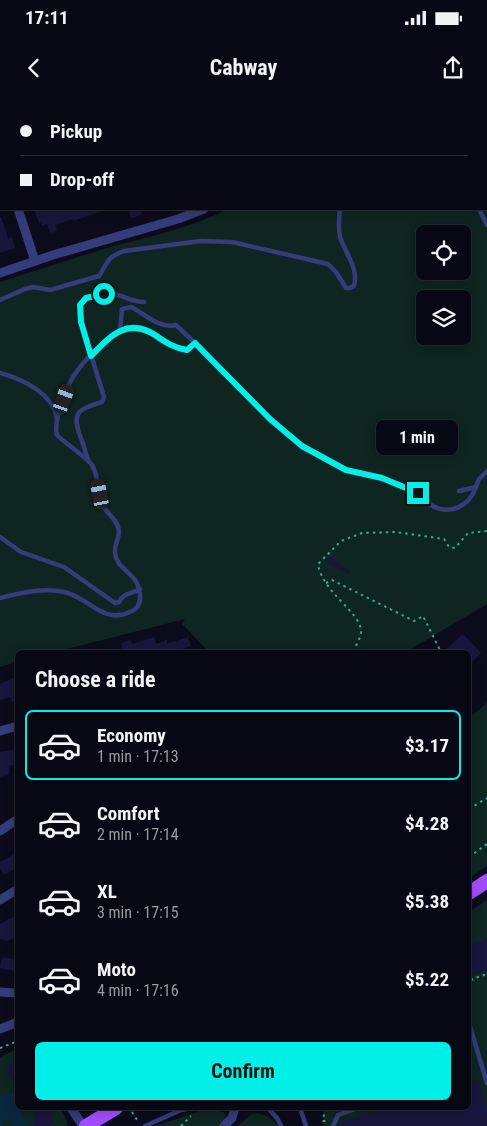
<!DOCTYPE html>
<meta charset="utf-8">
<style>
body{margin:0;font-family:"Roboto Condensed",sans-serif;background:#161622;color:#f1f3f6;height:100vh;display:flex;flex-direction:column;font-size:19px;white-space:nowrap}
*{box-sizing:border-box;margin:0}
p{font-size:16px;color:#989aa0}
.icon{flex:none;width:28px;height:28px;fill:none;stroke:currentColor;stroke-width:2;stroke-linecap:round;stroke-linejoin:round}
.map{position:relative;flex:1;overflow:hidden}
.details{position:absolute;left:15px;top:550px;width:456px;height:460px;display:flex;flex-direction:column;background:#080814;border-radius:8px;box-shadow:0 2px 12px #0003,0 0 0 1px #292934}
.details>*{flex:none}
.hud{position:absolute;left:0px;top:0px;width:488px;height:110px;box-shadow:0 2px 12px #0003,0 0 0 1px #292934;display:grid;align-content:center;height:110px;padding:0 20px;background:#080814}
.tools{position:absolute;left:416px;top:125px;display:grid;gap:10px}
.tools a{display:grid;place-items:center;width:55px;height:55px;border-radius:8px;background:#080814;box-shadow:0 2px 12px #0003,0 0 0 1px #292934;font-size:25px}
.end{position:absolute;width:22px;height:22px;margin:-11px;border:6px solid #00f0e7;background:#111;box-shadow:0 0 0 2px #111}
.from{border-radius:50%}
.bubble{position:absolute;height:35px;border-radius:8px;background:#080814;box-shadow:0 2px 12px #0003,0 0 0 1px #292934;font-size:16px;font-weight:700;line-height:35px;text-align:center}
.car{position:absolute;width:15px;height:30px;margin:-15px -8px;border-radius:6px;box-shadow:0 0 4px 1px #0007;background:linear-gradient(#222 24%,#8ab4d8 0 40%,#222 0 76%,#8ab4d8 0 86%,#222 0)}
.hud b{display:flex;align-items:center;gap:18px;height:48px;font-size:19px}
.hud b+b{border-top:1px solid #292934}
.hud i{width:12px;height:12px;background:#f1f3f6}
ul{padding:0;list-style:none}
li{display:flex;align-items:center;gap:15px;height:70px;margin:0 10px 8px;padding:0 10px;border:2px solid transparent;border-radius:8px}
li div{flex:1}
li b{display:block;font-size:19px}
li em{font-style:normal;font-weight:700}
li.current{border-color:#00f0e7}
li>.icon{width:45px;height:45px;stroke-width:1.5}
h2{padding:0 20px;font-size:22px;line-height:60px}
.primary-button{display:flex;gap:10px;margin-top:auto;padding:10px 20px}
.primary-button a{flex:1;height:58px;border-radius:8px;background:#00f0e7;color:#111;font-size:20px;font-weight:700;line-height:58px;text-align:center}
.status{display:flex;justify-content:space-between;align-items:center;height:35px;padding:0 25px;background:#080814;direction:ltr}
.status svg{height:14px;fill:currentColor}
header{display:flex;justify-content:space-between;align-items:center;height:65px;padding:0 20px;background:#080814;font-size:22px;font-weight:700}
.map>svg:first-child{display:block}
.green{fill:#0e2521;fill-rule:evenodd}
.water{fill:#0a2740}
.building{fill:#19163d}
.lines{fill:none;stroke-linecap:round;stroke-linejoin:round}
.path{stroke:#2aae94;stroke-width:2;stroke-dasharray:2.5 4;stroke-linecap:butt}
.lane{stroke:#343c7b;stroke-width:4.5}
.street{stroke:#343c7b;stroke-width:9}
.primary{stroke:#a34cff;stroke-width:14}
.route{stroke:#00f0e7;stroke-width:6}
</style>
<div class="status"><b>17:11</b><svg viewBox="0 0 49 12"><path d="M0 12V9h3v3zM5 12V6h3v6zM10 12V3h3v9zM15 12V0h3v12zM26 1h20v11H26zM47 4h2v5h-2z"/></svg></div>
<header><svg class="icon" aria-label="back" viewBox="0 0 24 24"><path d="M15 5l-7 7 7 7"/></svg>Cabway<svg class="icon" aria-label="share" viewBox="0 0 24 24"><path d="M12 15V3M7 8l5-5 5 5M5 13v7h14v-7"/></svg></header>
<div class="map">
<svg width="487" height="1026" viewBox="0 0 487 1026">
<rect width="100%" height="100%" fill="#0b0b1b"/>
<g class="green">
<path d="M336 0H487V504L406 552H209L182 524 185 519 55 552H18L17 562 0 567V182C38 170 76 157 114 146 152 136 193 127 228 109H486V1H335ZM425 134H462V171H425ZM425 199H462V236H425Z"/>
<path d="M487 603V766L469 778V618Z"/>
<path d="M487 800V1026H324L323 1008H469V812Z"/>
<path d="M17 949 18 1008H61L68 1024 66 1026H0V957Z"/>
<path d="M217 1010 225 1013 226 1016 220 1026H155L200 1011Z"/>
<path d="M257 1013C266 1015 272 1018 278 1026H238L250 1015Z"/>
</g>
<path class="water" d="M14 992 17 1001 18 1008H20L25 1021 29 1026H11L14 1021V1018L2 1022 3 1026H0V997Z"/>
<g class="building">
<path d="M34 109H102L103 111 73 121V119L55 125 57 131 50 133 47 124 42 126 41 123H39Z"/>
<path d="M128 109H140L142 114 131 118Z"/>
<path d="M0 117H1L8 138 12 137 15 148 0 153Z"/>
<path d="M330 456 350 472 349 474 326 462Z"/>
<path d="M463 534 481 553 469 565V552H443Z"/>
<path d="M154 537 156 544 167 540V543L173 542 188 537 191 546 174 552H162L161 551 155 552H118L122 548 121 543 130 540 132 544Z"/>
<path d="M15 577 18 584V600L12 602 10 597 0 600V584Z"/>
<path d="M18 649V663L9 666V675L0 677V652Z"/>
<path d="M18 752V767L4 775 0 769V762Z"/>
<path d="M18 814V836L7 841 0 839V824Z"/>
<path d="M487 839V871L469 876V845Z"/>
<path d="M4 857 18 860V872L0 868 1 859Z"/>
<path d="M18 961V983L7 975 9 964Z"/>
<path d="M478 980 487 1009V1026H337L339 1023 388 1008H469V982Z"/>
<path d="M31 1008H48L54 1023 47 1026H34L31 1020 35 1018Z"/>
</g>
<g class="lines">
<g class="path">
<path d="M326 483 332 480 414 521 423 516 441 552"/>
<path d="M354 552C355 545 362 537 361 530 359 511 323 493 318 464L341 441 362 433 396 432 444 439 449 447 455 448 468 433 487 431"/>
<path d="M469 709 487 698"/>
<path d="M469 757 487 744"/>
<path d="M469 884 473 883 472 879 487 874"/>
<path d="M0 948 18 941"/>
<path d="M325 1008 323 1021H328"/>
<path d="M132 1012 139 1023"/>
<path d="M181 1026 191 1016"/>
</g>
<g class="lane">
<path d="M446 0V1"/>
<path d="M402 1V0"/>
<path d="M479 109 487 125"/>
<path d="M0 200 25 189 33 187 50 190 99 176C109 161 106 158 124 151L201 141 232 142 328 164 336 172 346 188H350L354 186C359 168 345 153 340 137 338 128 339 118 340 109"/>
<path d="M120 231 122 209 131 207C146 214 158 229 176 225L195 243"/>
<path d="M0 273C22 279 53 293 57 319 57 325 55 329 57 335 66 344 86 357 92 365 99 376 97 390 101 402 105 413 118 419 119 431 119 439 114 445 115 453 117 471 138 472 140 494 141 503 138 509 130 512 103 525 89 497 64 492 44 487 20 493 0 498"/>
<path d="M57 320C61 305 66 287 75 274 88 256 118 221 142 228 159 232 166 247 187 250L195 243C211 262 230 280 248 297 277 326 306 353 344 369 352 372 362 373 370 375 384 378 397 383 410 389 419 392 423 400 431 405 449 416 469 407 476 387"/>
<path d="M88 359C85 354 85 347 82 341 71 313 76 310 102 302L104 297 81 222 80 205C87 193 109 191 121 196 130 199 134 202 144 202"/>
<path d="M459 391 476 387 479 379 487 371"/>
<path d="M0 437 21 452 64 467 115 503 119 502C123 493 132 494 140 489"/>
<path d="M469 897 470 896"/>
<path d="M469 923 487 983"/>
<path d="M268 1008 277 1018 281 1026"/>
<path d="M300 1008 306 1026"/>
<path d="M145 1026 181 1010 193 1008"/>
<path d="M333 1026 338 1015 358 1008"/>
</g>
<g class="street">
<path d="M159 1 163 0"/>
<path d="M324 1V0"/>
<path d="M0 54 1 58"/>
<path d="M18 109 35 161"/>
<path d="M0 173 53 155 178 119 204 109"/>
<path d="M0 631 18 626"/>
<path d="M0 731 18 719"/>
<path d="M0 800 18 789"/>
<path d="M0 892 18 893"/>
<path d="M0 929 18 922"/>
<path d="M71 1008 83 1026"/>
<path d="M224 1026 232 1018 235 1008"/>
</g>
<g class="primary">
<path d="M469 793 487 781"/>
<path d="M86 1026 116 1008"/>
</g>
</g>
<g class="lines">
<path class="route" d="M104 194 86 198 80 205 81 222 91 256C110 236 127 217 155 235 165 242 174 248 187 250L195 243 270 319 302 346 346 370 382 378 418 393"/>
</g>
</svg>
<div class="tools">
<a><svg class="icon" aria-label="locate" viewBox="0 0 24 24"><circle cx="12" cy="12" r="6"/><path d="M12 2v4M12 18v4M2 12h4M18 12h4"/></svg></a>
<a><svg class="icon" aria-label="layers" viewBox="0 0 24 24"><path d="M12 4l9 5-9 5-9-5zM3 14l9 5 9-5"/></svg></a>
</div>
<i class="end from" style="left:104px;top:194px"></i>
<i class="end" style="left:418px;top:393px"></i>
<div class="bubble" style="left:376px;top:320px;width:82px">1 min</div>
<i class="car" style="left:64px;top:299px;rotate:20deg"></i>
<i class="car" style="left:100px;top:394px;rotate:349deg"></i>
<div class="hud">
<b><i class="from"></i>Pickup</b>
<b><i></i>Drop-off</b>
</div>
<section class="details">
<h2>Choose a ride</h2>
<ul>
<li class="current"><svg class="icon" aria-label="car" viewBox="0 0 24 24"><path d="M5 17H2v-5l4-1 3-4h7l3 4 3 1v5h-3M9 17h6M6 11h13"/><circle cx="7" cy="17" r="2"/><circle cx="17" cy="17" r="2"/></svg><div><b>Economy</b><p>1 min · 17:13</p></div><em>$3.17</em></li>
<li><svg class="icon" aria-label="car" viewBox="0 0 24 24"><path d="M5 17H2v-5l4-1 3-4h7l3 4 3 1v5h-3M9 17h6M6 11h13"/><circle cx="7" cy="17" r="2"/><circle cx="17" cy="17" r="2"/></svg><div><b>Comfort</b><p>2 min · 17:14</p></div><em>$4.28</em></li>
<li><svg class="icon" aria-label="car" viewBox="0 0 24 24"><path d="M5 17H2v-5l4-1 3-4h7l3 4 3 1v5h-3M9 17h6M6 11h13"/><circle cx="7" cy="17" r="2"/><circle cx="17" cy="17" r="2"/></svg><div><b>XL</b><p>3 min · 17:15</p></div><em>$5.38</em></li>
<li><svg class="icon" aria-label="car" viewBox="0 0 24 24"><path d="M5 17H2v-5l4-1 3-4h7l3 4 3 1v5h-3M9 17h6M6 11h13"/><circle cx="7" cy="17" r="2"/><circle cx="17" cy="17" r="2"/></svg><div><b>Moto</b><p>4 min · 17:16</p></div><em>$5.22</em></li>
</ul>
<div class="primary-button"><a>Confirm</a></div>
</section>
</div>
